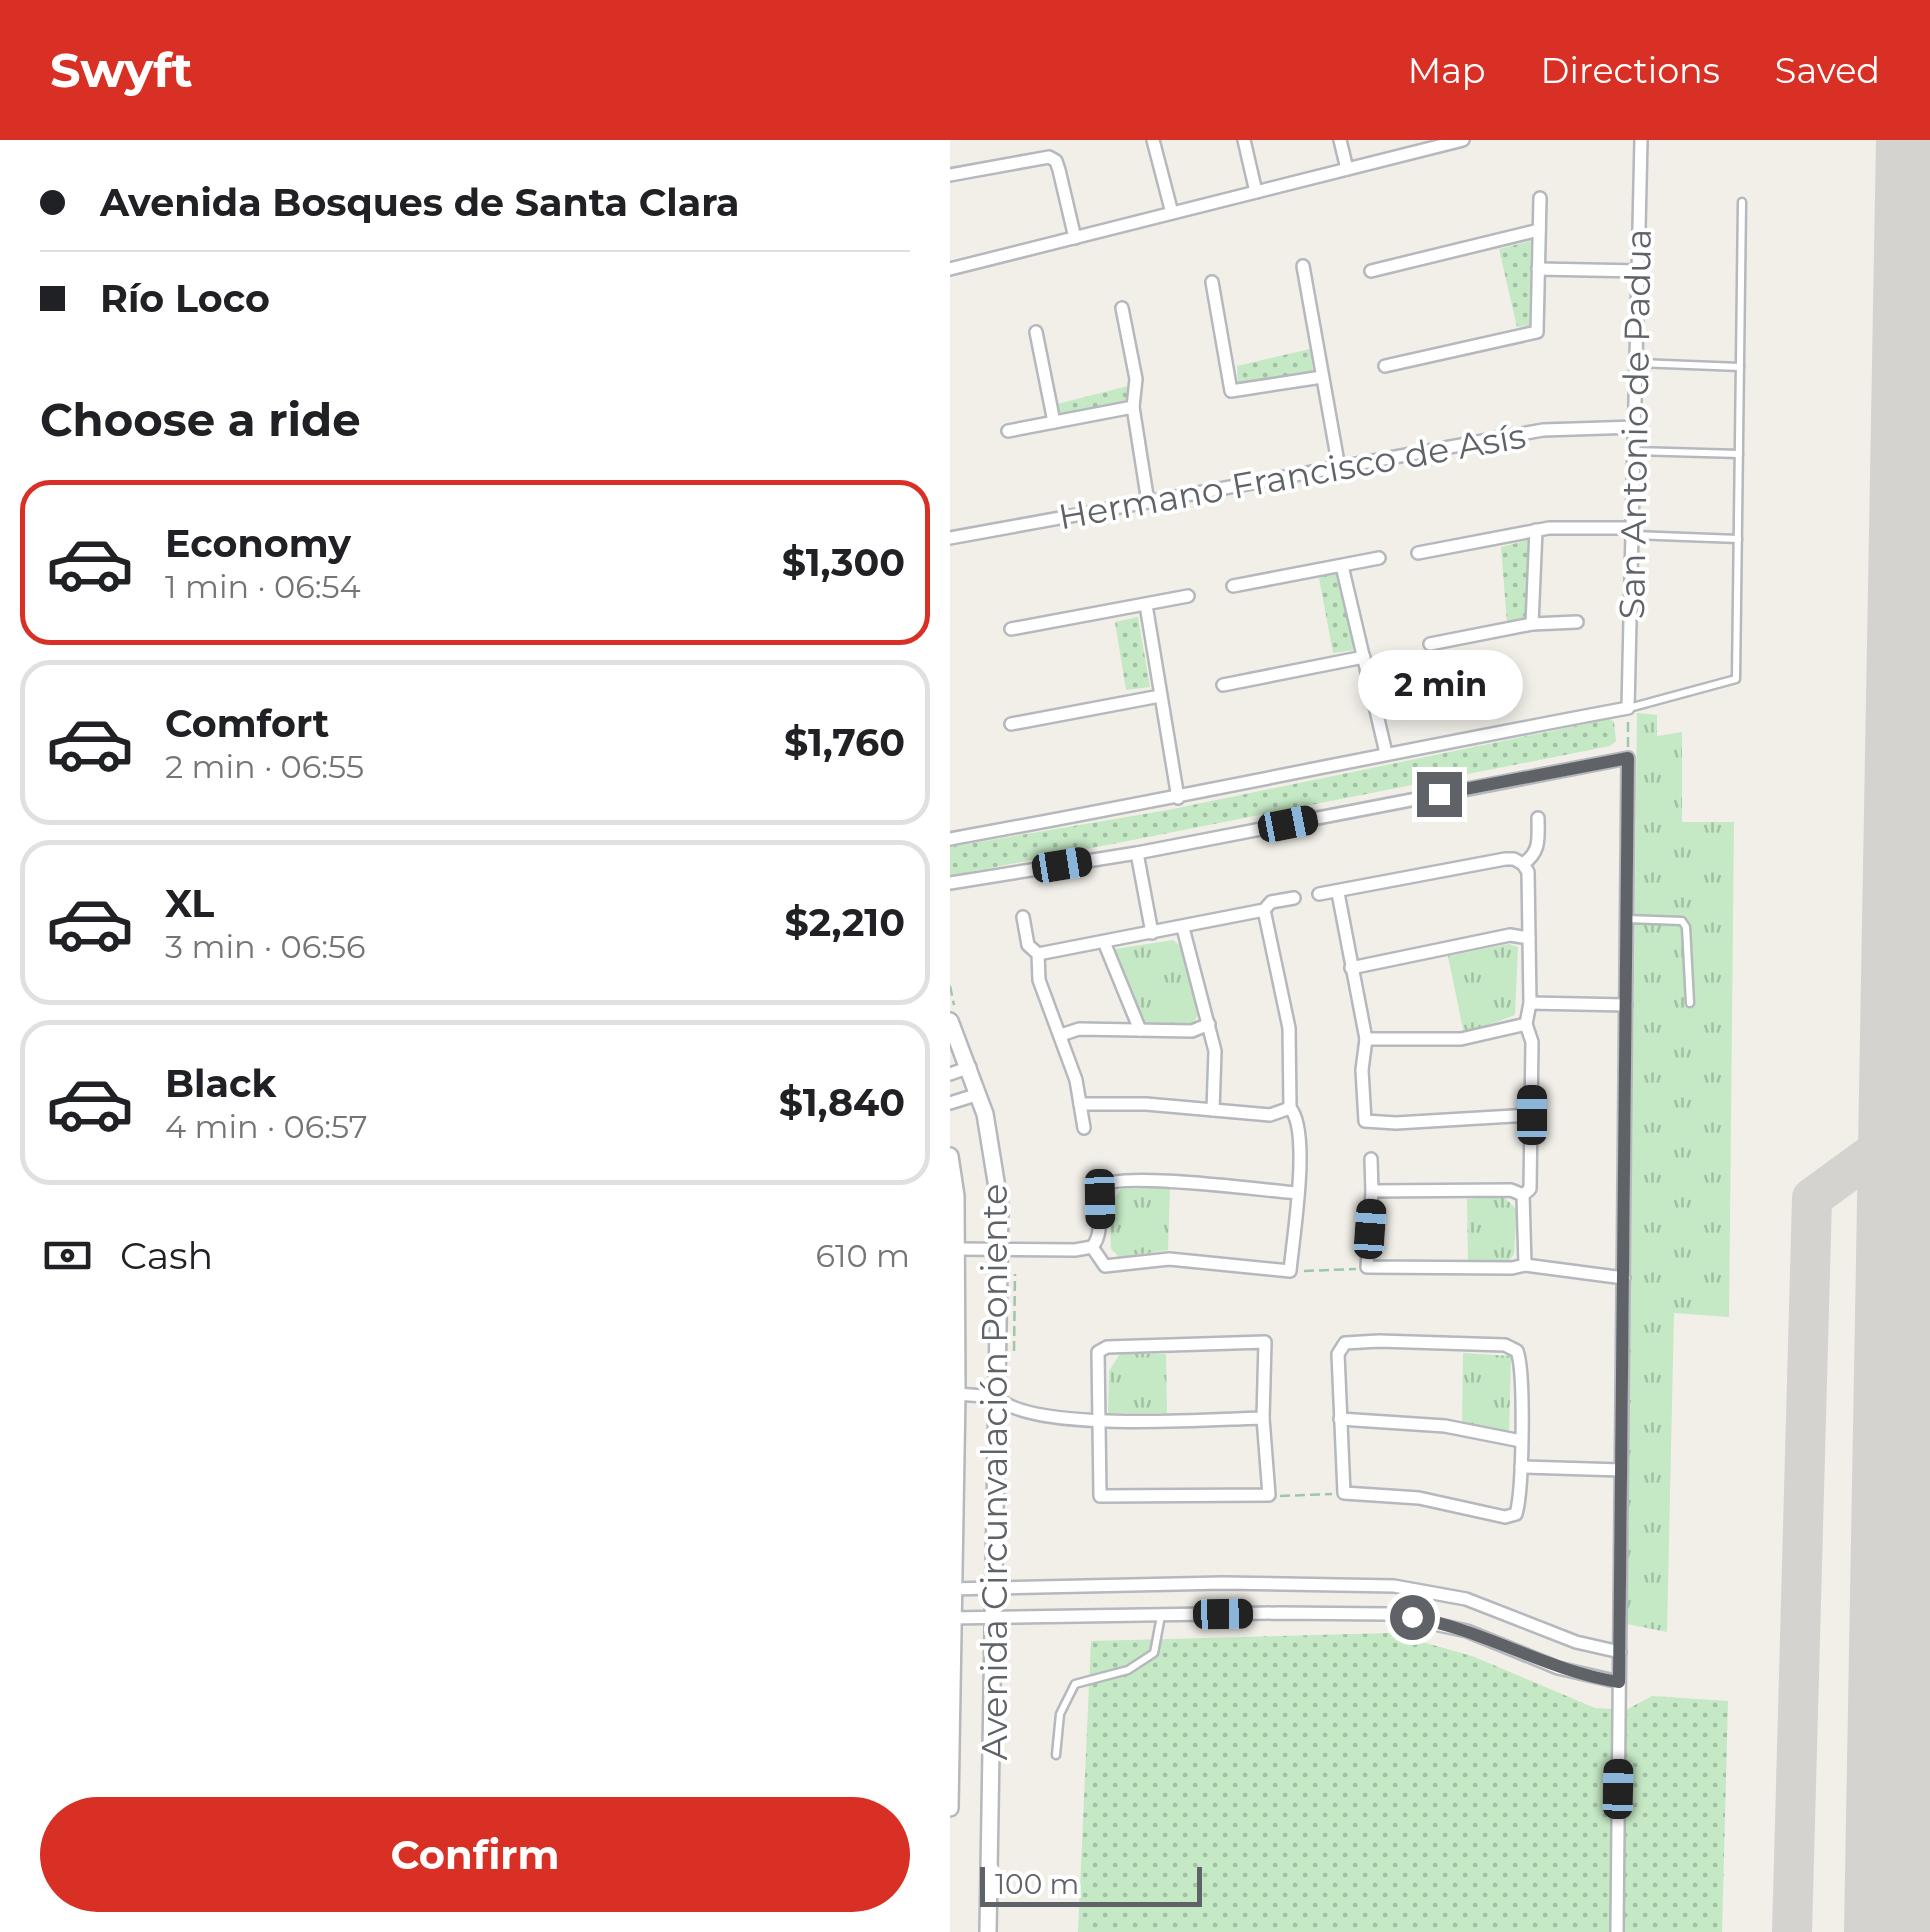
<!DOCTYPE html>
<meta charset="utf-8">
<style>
body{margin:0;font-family:Montserrat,sans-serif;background:#f6f6f6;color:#202124;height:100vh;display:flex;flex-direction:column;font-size:38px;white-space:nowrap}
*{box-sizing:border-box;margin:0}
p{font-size:32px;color:#757577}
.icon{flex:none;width:55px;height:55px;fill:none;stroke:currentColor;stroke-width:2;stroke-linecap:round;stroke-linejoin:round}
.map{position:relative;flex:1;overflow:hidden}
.side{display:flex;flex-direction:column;background:#fff;width:950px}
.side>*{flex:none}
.guide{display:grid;align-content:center;height:220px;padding:0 40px;background:#fff}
.scale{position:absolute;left:30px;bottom:25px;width:222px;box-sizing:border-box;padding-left:10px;border:5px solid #5f6368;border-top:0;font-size:28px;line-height:35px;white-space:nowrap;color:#5f6368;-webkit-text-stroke:8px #fff;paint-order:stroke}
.end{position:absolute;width:45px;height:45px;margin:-22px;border:12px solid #5f6368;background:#fff;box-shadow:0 0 0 5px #fff}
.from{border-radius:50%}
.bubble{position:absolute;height:70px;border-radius:35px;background:#fff;box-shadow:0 5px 15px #0003;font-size:32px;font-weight:700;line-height:70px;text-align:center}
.car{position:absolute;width:30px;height:60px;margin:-30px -15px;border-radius:12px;box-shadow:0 0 8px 2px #0007;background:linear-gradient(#222 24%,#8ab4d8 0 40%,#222 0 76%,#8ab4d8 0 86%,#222 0)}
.guide b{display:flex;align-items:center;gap:35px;height:95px;font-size:38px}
.guide b+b{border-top:2px solid #e0e0e0}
.guide i{width:25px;height:25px;background:#202124}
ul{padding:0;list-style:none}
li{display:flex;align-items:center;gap:30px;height:165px;margin:0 20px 15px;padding:0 20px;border:5px solid #e0e0e0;border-radius:30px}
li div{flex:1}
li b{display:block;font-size:38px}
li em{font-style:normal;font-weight:700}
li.selected{border-color:#d93025}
li>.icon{width:90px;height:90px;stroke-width:1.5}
h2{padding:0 40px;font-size:45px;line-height:120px}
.pay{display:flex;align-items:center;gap:25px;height:110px;padding:0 40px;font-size:38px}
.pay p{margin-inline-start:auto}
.primary-button{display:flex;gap:20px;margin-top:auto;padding:20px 40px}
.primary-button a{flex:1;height:115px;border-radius:60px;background:#d93025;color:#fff;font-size:40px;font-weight:700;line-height:115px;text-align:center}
header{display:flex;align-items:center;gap:60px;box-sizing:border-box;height:140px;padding:0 50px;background:#d93025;color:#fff}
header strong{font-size:48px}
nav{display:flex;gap:55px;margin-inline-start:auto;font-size:35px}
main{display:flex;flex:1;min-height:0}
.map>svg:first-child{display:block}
.grass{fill:url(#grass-dots)}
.park{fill:url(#park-tufts)}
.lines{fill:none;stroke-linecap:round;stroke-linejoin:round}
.taxiway{stroke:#d4d3d0;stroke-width:40}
.runway{stroke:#d4d3d0;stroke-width:100}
.service-casing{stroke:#b5b8bc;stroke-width:11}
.minor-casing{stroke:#b5b8bc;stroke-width:16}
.tertiary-casing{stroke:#b5b8bc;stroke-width:20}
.path{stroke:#9cc7a9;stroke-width:2.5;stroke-dasharray:10 5;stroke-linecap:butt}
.service{stroke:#fff;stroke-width:6}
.minor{stroke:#fff;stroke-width:11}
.tertiary{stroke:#fff;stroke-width:15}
.route{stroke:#5f6368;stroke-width:12}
.labels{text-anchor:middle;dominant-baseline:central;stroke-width:8;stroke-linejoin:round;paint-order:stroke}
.street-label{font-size:35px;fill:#5f6368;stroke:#fff}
</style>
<header>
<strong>Swyft</strong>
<nav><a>Map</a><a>Directions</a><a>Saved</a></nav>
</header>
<main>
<section class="side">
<div class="guide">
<b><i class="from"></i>Avenida Bosques de Santa Clara</b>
<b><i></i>Río Loco</b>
</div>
<h2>Choose a ride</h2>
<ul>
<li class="selected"><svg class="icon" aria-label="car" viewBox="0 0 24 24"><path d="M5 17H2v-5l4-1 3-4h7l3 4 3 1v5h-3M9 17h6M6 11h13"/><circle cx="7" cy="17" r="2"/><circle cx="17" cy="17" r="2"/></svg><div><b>Economy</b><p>1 min · 06:54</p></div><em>$1,300</em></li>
<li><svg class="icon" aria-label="car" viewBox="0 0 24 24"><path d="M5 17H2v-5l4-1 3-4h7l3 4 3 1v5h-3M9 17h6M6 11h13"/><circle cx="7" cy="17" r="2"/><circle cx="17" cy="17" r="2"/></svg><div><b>Comfort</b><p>2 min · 06:55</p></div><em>$1,760</em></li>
<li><svg class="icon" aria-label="car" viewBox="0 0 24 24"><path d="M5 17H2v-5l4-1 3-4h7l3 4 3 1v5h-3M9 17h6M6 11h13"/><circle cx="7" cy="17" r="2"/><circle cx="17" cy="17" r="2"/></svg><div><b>XL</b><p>3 min · 06:56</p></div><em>$2,210</em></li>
<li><svg class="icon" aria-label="car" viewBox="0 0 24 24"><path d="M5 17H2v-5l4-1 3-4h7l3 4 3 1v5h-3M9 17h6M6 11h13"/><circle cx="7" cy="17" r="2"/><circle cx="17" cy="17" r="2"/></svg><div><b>Black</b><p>4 min · 06:57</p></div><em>$1,840</em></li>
</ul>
<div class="pay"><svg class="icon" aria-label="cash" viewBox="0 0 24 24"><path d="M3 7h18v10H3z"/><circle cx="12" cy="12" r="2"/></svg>Cash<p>610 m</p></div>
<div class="primary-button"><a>Confirm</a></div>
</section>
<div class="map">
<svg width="980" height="1792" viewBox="0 0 980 1792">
<defs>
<pattern id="grass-dots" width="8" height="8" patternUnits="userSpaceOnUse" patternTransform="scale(2.5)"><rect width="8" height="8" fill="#c5e8c5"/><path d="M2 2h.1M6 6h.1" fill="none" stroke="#a3c0a4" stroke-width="1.8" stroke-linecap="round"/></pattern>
<pattern id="park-tufts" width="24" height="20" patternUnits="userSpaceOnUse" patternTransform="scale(2.5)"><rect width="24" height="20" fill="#c5e8c5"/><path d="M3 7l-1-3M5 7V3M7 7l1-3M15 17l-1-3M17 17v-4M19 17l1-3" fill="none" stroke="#a3c0a4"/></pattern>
</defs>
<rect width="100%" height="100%" fill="#f1efe8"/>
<g class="grass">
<path d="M581 101 579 186 567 187 549 109Z"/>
<path d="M360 209 363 231 288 244 287 226Z"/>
<path d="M178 246 177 261 111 274 107 264Z"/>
<path d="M579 400 576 480 557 482 551 407Z"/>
<path d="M388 432 404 510 383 513 369 438Z"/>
<path d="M188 477 200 547 176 550 165 482Z"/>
<path d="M660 579 664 582 666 601 660 606 0 736V707L218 670Z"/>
<path d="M440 1493 522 1516 645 1568 676 1570 702 1556 778 1561 772 1792H128L141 1501Z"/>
</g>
<g class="park">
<path d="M687 573 707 575V596L732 592V682H784L779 1177 724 1173 717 1492 677 1484Z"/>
<path d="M223 800 234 809 249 873 241 887 195 886 166 824 165 809Z"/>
<path d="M559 804 568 807 565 875 514 894 498 816Z"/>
<path d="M174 1045 220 1047 218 1110 169 1117 161 1109 160 1064Z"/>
<path d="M553 1056 567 1070 564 1114 558 1123 518 1122 517 1059Z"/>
<path d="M513 1213 561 1216 559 1291 512 1282Z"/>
<path d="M170 1214H216L217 1273H158L159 1231Z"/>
</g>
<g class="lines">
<g class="taxiway">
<path d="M962 756 980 772"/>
<path d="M962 804 980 788"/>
<path d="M960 896 980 913"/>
<path d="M959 941 980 926"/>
<path d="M956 1099 980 1101"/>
<path d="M842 1792 862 1058 958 988"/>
</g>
<path class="runway" d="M944 1792 976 0"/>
<g class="service-casing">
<g id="service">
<path d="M688 223 790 227"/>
<path d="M685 311 789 314"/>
<path d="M683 395 788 399"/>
<path d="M679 568 786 539 792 62"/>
<path d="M677 779 732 781 736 787 740 863"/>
<path d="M106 1615 110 1574 125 1544 178 1530 204 1513 211 1476"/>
</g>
</g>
<g class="minor-casing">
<g id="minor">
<path d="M203 0 222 73"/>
<path d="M294 0 306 52"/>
<path d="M390 0 397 29"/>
<path d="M0 35 99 17 106 21 109 30 125 98"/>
<path d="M353 126 389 328"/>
<path d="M0 129 513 0"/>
<path d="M588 129 690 131"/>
<path d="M421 131 589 90"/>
<path d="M262 142 281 251 372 237"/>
<path d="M172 168 186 239 183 267 198 362"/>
<path d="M86 192 104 282"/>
<path d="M435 226 587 192 590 58"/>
<path d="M58 291 183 267"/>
<path d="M0 398 593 290 686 287"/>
<path d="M468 413 599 388H684"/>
<path d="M392 426 436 613"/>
<path d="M283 446 429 418"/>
<path d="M196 465 228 658"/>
<path d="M582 484 586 390"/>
<path d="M61 489 238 456"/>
<path d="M480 504 582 484 627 482"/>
<path d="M273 545 414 517"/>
<path d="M61 584 210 556"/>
<path d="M0 699C227 658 452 610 678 568L691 0"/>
<path d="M187 713 202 793"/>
<path d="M573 724 578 732 580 863 576 884 582 902 580 1049 573 1055 575 1125"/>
<path d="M573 724C591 711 588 699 588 678"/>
<path d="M0 743 187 713 678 618 667 1792"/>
<path d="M388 753 416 899 412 930 415 981 446 983 582 975"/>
<path d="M369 754 555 719H564L573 724"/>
<path d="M314 770 339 888 340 968"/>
<path d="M73 777 78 805 88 814 89 840 126 940 134 988"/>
<path d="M233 788 265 911 263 970"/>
<path d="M154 802 190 890"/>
<path d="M88 814 314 770 321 762 344 758"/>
<path d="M401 828 560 795 579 798"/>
<path d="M580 863 676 865"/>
<path d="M111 895 129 889 242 891 259 884"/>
<path d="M416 899H511L576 884"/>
<path d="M0 934 20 927"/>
<path d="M0 963 29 954"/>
<path d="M130 964H196L320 975 340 968"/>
<path d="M421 1019 422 1051 417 1127 562 1128 575 1125 674 1138"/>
<path d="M422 1051 561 1050 573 1055"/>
<path d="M142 1107 155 1126 219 1119 340 1131C343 1097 361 991 340 968"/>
<path d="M7 1109 125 1110 142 1107C158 1088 141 1061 152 1047 165 1030 319 1051 347 1053"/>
<path d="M429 1201 555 1205 567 1211C575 1232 573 1350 566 1374L555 1377 469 1358 394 1353 388 1214 395 1203Z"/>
<path d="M315 1202 313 1278 319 1355 150 1356 148 1212 157 1207Z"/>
<path d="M7 1254 47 1257C80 1293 260 1279 313 1278"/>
<path d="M390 1279 495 1286 571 1301"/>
<path d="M571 1327 671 1330"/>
<path d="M0 1449 273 1443 444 1446 516 1459 626 1502 670 1512"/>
<path d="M0 1478 329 1473 438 1474 517 1491 608 1528 669 1542"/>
</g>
</g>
<g class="tertiary-casing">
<g id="tertiary">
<path d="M0 881 35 974 50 1066 38 1792"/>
<path d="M0 1016 6 1056 7 1254 0 1668"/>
</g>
</g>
<g class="path">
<path d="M678 607V580"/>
<path d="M0 846 4 865"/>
<path d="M354 1131 406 1129"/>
<path d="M64 1211 65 1134"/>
<path d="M330 1356 382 1354"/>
</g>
<use href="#service" class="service"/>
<use href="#minor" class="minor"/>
<use href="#tertiary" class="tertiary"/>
</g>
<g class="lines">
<path class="route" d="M462 1477C535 1490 597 1531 669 1542L678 618 489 654"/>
</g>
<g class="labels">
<g class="street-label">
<text transform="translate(685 284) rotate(-89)">San Antonio de Padua</text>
<text transform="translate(342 336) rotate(-10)">Hermano Francisco de Asís</text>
<text transform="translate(44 1332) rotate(-90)">Avenida Circunvalación Poniente</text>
</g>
</g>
</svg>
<div class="scale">100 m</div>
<i class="end from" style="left:462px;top:1477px"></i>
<i class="end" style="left:489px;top:654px"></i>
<div class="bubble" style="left:408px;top:510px;width:165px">2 min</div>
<i class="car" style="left:338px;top:684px;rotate:79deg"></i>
<i class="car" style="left:112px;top:725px;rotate:81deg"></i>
<i class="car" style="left:582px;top:975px;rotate:0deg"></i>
<i class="car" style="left:150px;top:1059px;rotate:179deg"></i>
<i class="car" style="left:420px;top:1089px;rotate:4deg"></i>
<i class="car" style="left:273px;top:1474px;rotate:89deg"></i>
<i class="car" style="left:668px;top:1649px;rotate:1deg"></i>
</div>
</main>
